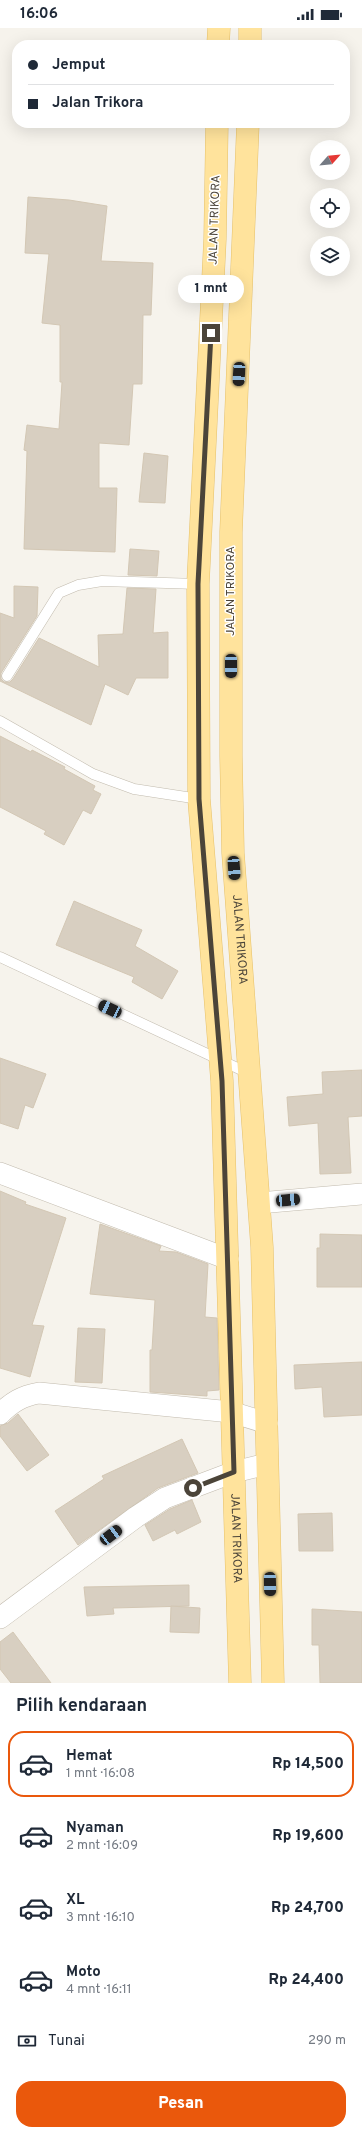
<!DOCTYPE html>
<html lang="id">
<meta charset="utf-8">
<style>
body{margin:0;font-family:Overpass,sans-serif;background:#f6f6f7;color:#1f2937;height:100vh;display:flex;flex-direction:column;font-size:15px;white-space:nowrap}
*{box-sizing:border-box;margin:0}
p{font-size:13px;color:#747a83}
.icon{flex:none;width:22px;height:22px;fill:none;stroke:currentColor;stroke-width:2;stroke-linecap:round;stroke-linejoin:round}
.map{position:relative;height:1655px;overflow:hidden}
.drawer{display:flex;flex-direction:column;background:#fff;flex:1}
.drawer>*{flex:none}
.top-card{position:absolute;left:12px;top:12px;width:338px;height:88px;border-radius:16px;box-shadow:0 4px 16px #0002;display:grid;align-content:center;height:88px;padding:0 16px;background:#fff}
.needle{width:26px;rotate:63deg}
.controls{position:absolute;left:310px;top:112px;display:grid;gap:8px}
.controls a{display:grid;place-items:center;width:40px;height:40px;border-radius:50%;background:#fff;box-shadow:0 4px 16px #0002;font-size:20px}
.end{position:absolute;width:18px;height:18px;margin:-9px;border:5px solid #4b4439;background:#fff;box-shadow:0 0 0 2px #fff}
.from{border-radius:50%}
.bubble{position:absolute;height:28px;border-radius:14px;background:#fff;box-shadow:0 4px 16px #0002;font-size:13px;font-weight:800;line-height:28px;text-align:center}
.car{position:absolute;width:12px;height:24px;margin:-12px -6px;border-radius:5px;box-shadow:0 0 3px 1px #0007;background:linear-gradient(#222 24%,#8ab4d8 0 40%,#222 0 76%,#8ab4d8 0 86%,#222 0)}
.top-card b{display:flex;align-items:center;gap:14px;height:38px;font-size:15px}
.top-card b+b{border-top:1px solid #e0e1e3}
.top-card i{width:10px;height:10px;background:#1f2937}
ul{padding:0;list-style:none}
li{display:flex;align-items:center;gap:12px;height:66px;margin:0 8px 6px;padding:0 8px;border:2px solid transparent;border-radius:16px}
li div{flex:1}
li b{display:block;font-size:15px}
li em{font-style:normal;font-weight:800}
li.active{border-color:#ea580c}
li>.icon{width:36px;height:36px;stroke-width:1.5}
h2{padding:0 16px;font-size:18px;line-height:48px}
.pay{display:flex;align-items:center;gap:10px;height:44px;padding:0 16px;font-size:15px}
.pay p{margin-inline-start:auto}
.button{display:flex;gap:8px;margin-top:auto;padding:8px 16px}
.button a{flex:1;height:46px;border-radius:16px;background:#ea580c;color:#fff;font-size:16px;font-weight:800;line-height:46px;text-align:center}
.status{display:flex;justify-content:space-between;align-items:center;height:28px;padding:0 20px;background:#fff;direction:ltr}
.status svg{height:11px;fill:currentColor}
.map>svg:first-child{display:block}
.building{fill:#d8cfc1;stroke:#d3c7b4}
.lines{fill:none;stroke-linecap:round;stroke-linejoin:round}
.lane-casing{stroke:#c2bbae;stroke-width:11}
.street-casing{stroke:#c2bbae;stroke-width:22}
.primary-casing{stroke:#e6c16a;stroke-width:23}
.lane{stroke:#fff;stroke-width:10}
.street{stroke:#fff;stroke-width:21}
.primary{stroke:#ffe39c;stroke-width:22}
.route{stroke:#4b4439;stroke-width:5}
.labels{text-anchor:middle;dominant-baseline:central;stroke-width:3;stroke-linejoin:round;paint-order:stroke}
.street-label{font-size:12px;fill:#4b4439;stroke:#fff}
</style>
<div class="status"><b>16:06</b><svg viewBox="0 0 49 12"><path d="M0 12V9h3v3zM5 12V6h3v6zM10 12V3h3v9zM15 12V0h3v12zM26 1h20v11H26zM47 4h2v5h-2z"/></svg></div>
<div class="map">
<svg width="362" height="1655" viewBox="0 0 362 1655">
<rect width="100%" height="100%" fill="#f6f3ec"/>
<g class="building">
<path d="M28 169 69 172 107 178 101 233 153 235 151 287H143L142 356H133L129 417 99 415V460H117L115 524 24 521 27 423 24 422 27 397 59 401 62 354H60V297L42 295 49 226 25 225Z"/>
<path d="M144 425 168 428 165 475 139 474Z"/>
<path d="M130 521 159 523 157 548 128 547Z"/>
<path d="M14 558 38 559 37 588 1 645V651L4 654H10L13 651 39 610 99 639 98 607 123 606 127 560 156 561 153 605 168 604V650H136L128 667 105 656 91 697 0 653V585L14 590Z"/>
<path d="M0 708 31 724 32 722 65 739 64 741 95 758 93 762 101 766 91 786 83 782 64 817 44 806 46 803 0 779Z"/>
<path d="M74 873 142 902 135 918 178 943 162 971 132 954 134 949 56 917Z"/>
<path d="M0 1030 46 1046 33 1080 25 1077 18 1101 0 1095Z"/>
<path d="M362 1042V1088L348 1089 351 1145 320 1146 318 1095 289 1098 287 1069 323 1066 322 1044Z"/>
<path d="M0 1163 26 1174 25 1176 66 1190 32 1297 44 1298 30 1349 0 1340Z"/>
<path d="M100 1196 161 1218 159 1223 176 1224 208 1236 205 1289 217 1290 219 1362 207 1363V1368L150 1364V1322H152L155 1272 90 1266Z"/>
<path d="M320 1206 362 1207V1259H317V1220H320Z"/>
<path d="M78 1300 105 1301 102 1355 75 1354Z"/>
<path d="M362 1334V1387L324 1389 322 1359 295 1361 294 1337Z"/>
<path d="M18 1386 49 1427 27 1443 0 1408V1398L8 1395Z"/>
<path d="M182 1411 198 1445 158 1460 78 1517 55 1483 104 1451 102 1448Z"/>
<path d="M192 1472 201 1494 177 1506 175 1502 153 1513 145 1497 170 1481Z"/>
<path d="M332 1485 333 1523H299L298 1486Z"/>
<path d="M189 1557V1578L113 1580 114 1586 87 1588 84 1559Z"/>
<path d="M171 1578 200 1580 199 1605 170 1604Z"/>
<path d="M312 1581 362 1584V1655H320L319 1617H312Z"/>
<path d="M13 1604 51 1655H11L0 1641V1614Z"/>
</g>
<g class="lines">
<g class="lane-casing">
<g id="lane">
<path d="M7 648 59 565 78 557 102 553 198 556"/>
<path d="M0 693 93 746 134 761 199 771"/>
<path d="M0 929 248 1045"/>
</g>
</g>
<g class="street-casing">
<g id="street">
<path d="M0 1145 228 1231"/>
<path d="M259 1175 362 1166"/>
<path d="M0 1386C12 1374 22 1368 39 1365L231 1384 267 1395"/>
<path d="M0 1590 136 1489 165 1470 234 1444 267 1436"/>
</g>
</g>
<g class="primary-casing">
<g id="primary">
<path d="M218 17 219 0"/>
<path d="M250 17V0"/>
<path id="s1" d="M217 95 215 211 198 556 199 771 222 1053 240 1655"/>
<path id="s2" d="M248 95 231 504V728L233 825 262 1219 273 1655"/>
</g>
</g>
<use href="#lane" class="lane"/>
<use href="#street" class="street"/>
<use href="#primary" class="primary"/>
</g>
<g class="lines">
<path class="route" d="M193 1460 234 1444 222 1053 199 771 198 556 211 305"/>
</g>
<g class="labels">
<g class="street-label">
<text transform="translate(215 192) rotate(-88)">JALAN TRIKORA</text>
<text transform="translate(231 563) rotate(-90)">JALAN TRIKORA</text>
<text stroke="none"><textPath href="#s2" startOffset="817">JALAN TRIKORA</textPath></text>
<text stroke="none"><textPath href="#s1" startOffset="1417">JALAN TRIKORA</textPath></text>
</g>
</g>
</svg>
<div class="controls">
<a><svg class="needle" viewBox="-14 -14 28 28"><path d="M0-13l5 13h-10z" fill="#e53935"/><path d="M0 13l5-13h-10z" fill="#747a83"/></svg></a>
<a><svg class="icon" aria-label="locate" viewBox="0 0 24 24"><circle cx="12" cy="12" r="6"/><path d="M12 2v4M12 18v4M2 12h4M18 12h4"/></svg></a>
<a><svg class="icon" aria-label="layers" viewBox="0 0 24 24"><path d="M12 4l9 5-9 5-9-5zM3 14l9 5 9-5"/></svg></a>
</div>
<i class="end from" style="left:193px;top:1460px"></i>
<i class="end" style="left:211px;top:305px"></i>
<div class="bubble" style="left:178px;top:247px;width:66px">1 mnt</div>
<i class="car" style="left:239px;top:346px;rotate:183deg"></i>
<i class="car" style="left:231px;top:638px;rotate:180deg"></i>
<i class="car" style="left:234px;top:840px;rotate:176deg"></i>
<i class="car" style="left:110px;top:981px;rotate:295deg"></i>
<i class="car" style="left:288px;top:1172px;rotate:85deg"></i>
<i class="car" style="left:111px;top:1507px;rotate:53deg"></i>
<i class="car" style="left:270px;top:1556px;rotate:179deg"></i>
<div class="top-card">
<b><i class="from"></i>Jemput</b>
<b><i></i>Jalan Trikora</b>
</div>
</div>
<section class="drawer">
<h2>Pilih kendaraan</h2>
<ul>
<li class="active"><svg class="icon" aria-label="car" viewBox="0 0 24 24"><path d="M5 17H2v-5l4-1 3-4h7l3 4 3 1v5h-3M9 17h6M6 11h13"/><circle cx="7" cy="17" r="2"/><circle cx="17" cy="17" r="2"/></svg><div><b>Hemat</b><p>1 mnt · 16:08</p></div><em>Rp 14,500</em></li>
<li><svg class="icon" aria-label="car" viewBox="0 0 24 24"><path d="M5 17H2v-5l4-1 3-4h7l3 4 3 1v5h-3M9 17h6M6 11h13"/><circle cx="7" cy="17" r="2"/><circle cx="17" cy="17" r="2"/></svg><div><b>Nyaman</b><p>2 mnt · 16:09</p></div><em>Rp 19,600</em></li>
<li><svg class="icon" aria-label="car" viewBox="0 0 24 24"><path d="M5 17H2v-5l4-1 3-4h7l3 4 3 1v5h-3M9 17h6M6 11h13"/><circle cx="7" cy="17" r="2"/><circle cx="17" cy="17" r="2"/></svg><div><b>XL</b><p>3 mnt · 16:10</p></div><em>Rp 24,700</em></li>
<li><svg class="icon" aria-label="car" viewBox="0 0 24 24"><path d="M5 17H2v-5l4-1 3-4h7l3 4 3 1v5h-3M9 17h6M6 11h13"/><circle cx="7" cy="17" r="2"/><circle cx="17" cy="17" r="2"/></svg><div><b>Moto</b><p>4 mnt · 16:11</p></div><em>Rp 24,400</em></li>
</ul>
<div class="pay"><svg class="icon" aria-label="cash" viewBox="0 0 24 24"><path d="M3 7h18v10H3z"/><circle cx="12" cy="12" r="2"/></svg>Tunai<p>290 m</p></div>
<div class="button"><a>Pesan</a></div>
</section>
